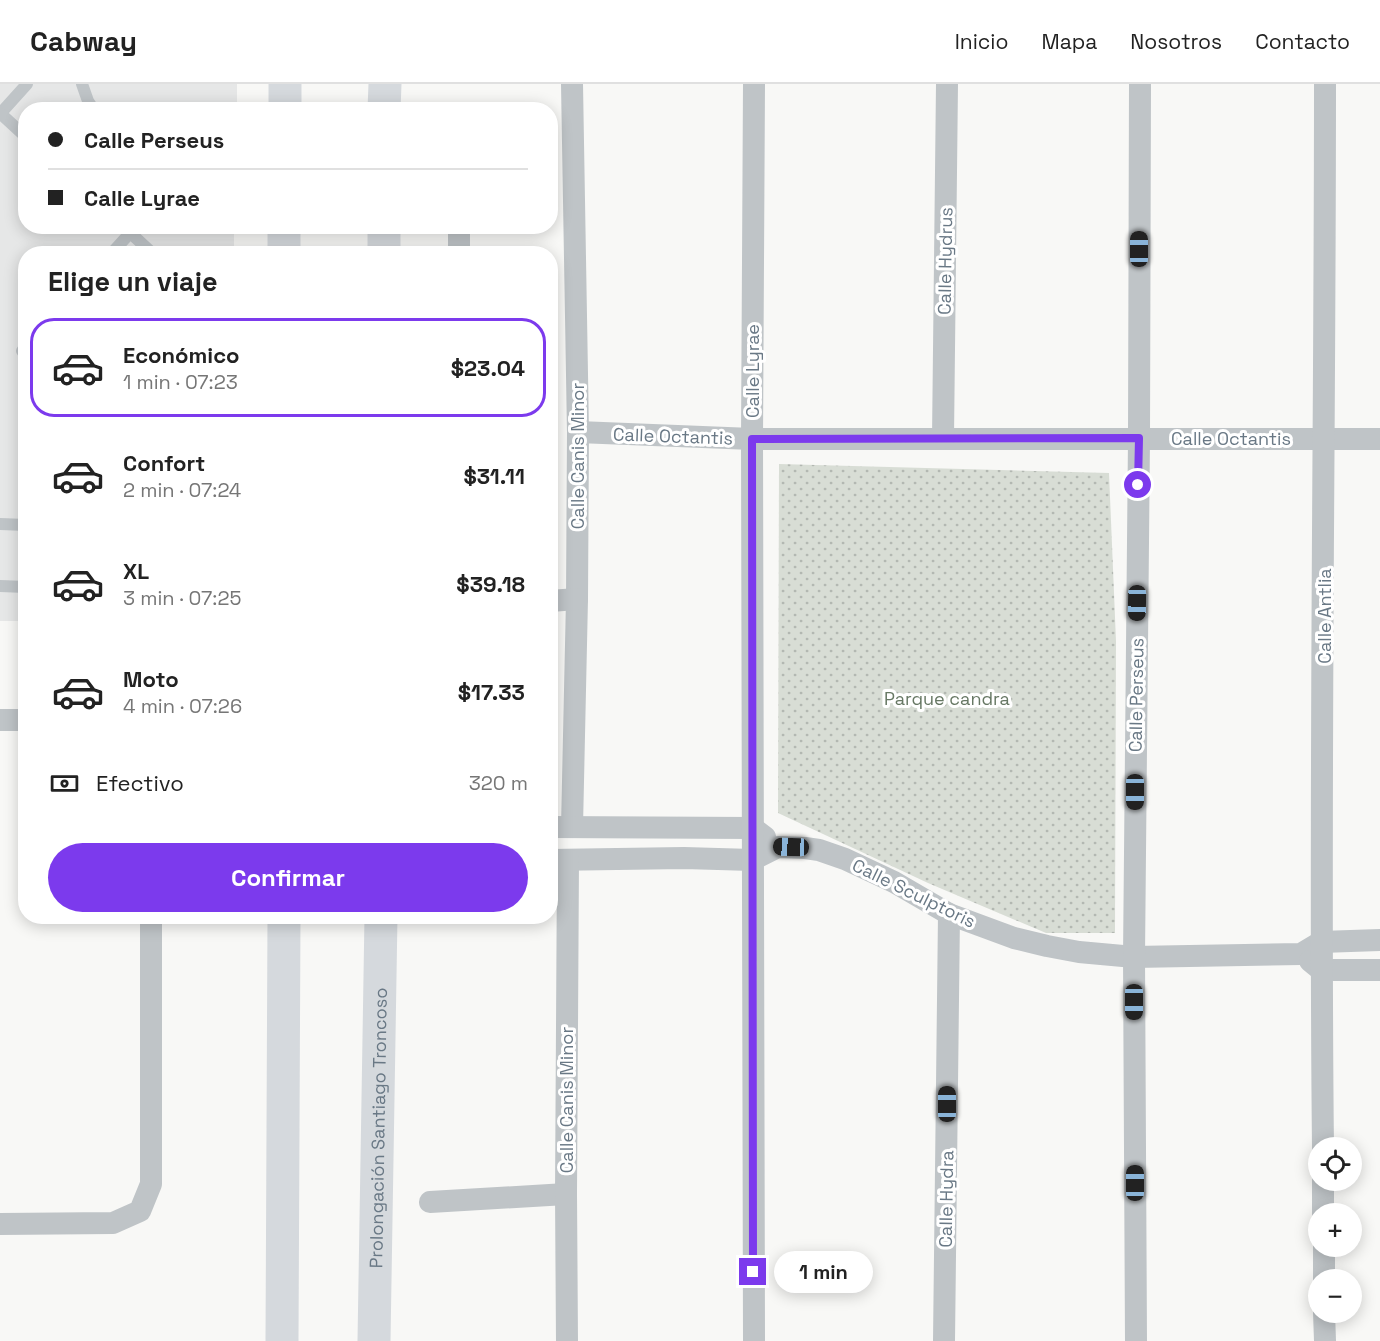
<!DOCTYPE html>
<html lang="es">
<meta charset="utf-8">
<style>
body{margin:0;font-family:"Space Grotesk",sans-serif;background:#f6f6f6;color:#222;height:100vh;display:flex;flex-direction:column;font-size:22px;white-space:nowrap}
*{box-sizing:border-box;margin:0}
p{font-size:20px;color:#767676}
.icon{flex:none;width:33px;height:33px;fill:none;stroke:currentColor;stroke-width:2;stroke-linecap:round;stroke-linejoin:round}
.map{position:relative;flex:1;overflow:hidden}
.details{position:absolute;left:18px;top:162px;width:540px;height:678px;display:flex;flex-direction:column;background:#fff;border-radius:24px;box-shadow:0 3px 15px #0003}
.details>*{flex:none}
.banner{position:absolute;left:18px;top:18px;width:540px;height:132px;border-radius:24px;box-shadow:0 3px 15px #0003;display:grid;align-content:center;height:132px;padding:0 30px;background:#fff}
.fabs{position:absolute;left:1308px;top:1053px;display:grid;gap:12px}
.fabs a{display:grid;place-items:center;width:54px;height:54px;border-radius:50%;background:#fff;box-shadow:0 3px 15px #0003;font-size:30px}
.end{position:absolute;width:27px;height:27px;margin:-14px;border:8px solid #7c3aed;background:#fff;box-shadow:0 0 0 3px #fff}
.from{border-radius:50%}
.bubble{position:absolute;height:42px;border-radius:21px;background:#fff;box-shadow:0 3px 15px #0003;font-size:20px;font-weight:600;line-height:42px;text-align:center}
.car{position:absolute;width:18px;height:36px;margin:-18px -9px;border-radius:8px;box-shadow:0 0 4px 2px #0007;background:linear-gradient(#222 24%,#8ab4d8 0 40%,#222 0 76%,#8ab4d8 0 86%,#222 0)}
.banner b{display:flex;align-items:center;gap:21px;height:57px;font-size:22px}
.banner b+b{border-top:2px solid #e0e0e0}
.banner i{width:15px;height:15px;background:#222}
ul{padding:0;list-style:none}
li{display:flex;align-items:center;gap:18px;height:99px;margin:0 12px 9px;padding:0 18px;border:3px solid transparent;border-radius:24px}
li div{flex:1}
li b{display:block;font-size:22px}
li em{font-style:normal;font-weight:600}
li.on{border-color:#7c3aed}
li>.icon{width:54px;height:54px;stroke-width:1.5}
h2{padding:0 30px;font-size:27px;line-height:72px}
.pay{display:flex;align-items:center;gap:15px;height:66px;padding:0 30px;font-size:22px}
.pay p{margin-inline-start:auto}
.cta{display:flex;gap:12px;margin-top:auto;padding:12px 30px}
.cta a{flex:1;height:69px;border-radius:36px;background:#7c3aed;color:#fff;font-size:24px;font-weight:600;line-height:69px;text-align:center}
header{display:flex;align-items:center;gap:36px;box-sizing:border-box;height:84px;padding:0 30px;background:#fff;border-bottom:2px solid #e0e0e0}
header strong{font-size:28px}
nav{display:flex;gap:33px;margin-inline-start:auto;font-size:21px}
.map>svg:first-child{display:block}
.built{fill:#e6e7e7}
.park{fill:url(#park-dots)}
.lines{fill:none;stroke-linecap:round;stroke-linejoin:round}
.lane{stroke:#bfc4c7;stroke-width:12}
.street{stroke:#bfc4c7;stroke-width:22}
.secondary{stroke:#d5d9dd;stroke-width:33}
.route{stroke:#7c3aed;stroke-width:8}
.labels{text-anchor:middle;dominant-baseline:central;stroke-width:6;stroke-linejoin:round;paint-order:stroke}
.street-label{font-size:18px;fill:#697885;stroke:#fff}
.park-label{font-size:18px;fill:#677864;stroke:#fff}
</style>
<header>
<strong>Cabway</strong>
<nav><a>Inicio</a><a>Mapa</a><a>Nosotros</a><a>Contacto</a></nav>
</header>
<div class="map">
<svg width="1380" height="1257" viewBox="0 0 1380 1257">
<defs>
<pattern id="park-dots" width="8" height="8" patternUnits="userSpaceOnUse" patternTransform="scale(1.5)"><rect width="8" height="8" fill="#d8ddd5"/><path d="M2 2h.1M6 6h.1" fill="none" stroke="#b3b8b2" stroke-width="1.8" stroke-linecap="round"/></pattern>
</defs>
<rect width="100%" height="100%" fill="#f8f8f6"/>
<path class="built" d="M0 0H237V25L26 26V142L234 143V169L26 170 25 537H0Z"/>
<path class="park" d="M779 380 1109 389 1116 557 1115 849H1046L928 799 778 729Z"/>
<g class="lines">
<g class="lane">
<path d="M82 0 88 17 94 26"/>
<path d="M180 26H190"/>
<path d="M0 30 27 0"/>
<path d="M1 30 26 53"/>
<path d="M123 142 153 170"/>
<path d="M111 170 130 149"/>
<path d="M22 267 26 263"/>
<path d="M0 440 26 441"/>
<path d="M0 502 26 503"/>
</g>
<g class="street">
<path d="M572 0 578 348 577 515 572 743"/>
<path d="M459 170V142"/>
<path d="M578 348 752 355H1380"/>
<path d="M943 354 947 0"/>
<path d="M550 517 577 515"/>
<path d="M0 636H26"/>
<path d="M550 743 753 744 765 753"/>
<path d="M550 776 684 774 752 776 778 763 805 764 819 766 845 775 894 798 949 830 1014 854 1047 862 1079 868 1134 873 1301 870 1321 858 1380 856"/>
<path d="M1310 877 1321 886H1380"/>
<path d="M1323 1064C1319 709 1325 354 1325 0"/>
<path d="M1323 1096V1130"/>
<path d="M430 1118 566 1110"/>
<path d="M0 1140 113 1139 140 1127 151 1100V832"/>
<path d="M1324 1162V1196"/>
<path d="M1324 1228 1325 1257"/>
<path d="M567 1257 566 1110 568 776"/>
<path d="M754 1257 752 355 754 0"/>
<path d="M944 1257 949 830"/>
<path d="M1136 1257 1134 873 1139 354 1140 0"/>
</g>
<g class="secondary">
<path d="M285 26V0"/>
<path d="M384 26 385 0"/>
<path d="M284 170V142"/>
<path d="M384 170V142"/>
<path d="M282 1257 284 832"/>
<path id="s1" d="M374 1257 381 832"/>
</g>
</g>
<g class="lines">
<path class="route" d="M753 1188 752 355 1139 354 1138 401"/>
</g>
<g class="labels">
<g class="street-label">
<text transform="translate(945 177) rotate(-89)">Calle Hydrus</text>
<text transform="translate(752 287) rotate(-90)">Calle Lyrae</text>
<text transform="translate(673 352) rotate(2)">Calle Octantis</text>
<text x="1231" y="354">Calle Octantis</text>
<text transform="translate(577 372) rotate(-90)">Calle Canis Minor</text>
<text transform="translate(1324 532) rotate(-90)">Calle Antlia</text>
<text transform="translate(1136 611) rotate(-89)">Calle Perseus</text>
<text transform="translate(914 809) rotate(26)">Calle Sculptoris</text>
<text transform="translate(566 1016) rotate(-90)">Calle Canis Minor</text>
<text stroke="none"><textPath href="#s1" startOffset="213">Prolongación Santiago Troncoso</textPath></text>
<text transform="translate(946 1115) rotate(-89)">Calle Hydra</text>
</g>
<g class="park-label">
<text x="947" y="614">Parque candra</text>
</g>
</g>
</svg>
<div class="fabs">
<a><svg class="icon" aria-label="locate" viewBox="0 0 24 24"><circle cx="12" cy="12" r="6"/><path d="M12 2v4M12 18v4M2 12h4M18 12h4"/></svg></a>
<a>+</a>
<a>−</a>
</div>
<i class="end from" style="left:1138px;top:401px"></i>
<i class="end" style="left:753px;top:1188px"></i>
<div class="bubble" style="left:774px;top:1167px;width:99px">1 min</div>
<i class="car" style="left:1139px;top:165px;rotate:0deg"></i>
<i class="car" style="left:1137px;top:519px;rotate:181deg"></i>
<i class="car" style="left:1135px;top:708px;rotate:180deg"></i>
<i class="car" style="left:791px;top:763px;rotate:272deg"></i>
<i class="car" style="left:1134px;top:918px;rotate:180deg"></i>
<i class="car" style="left:947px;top:1020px;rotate:0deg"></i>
<i class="car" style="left:1135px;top:1099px;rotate:0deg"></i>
<div class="banner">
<b><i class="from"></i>Calle Perseus</b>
<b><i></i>Calle Lyrae</b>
</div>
<section class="details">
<h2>Elige un viaje</h2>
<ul>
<li class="on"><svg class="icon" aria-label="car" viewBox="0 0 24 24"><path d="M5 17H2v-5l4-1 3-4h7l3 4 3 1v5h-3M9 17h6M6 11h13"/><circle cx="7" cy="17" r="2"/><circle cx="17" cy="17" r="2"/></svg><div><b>Económico</b><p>1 min · 07:23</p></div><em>$23.04</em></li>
<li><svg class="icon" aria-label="car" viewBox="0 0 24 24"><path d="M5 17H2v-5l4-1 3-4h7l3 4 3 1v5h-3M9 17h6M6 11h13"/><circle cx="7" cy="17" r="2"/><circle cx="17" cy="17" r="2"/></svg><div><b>Confort</b><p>2 min · 07:24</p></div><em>$31.11</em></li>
<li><svg class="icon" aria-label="car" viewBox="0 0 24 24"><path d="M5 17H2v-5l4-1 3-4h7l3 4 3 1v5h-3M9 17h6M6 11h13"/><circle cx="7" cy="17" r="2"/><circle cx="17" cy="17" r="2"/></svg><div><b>XL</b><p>3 min · 07:25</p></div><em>$39.18</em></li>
<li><svg class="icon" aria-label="car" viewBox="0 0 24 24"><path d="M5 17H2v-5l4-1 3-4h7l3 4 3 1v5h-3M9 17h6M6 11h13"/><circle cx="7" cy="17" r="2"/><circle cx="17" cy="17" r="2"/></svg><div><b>Moto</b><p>4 min · 07:26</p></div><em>$17.33</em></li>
</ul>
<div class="pay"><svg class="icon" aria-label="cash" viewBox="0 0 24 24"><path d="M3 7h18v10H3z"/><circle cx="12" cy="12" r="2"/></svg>Efectivo<p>320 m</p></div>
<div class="cta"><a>Confirmar</a></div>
</section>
</div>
